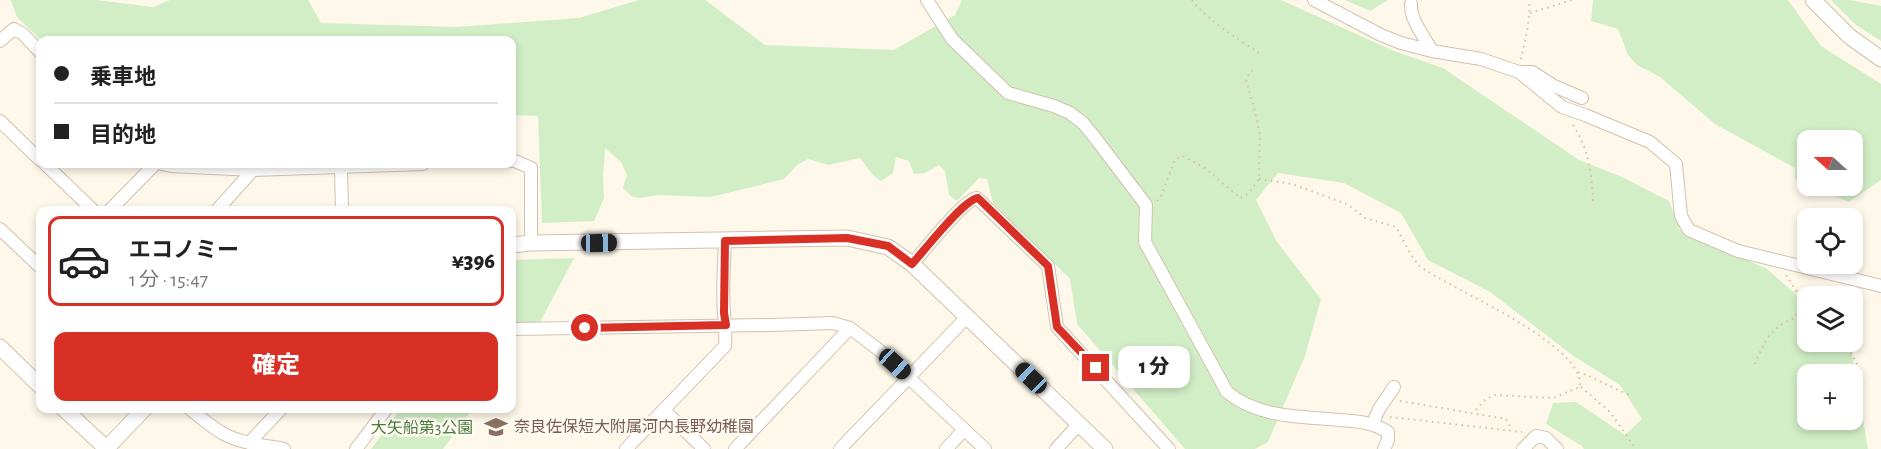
<!DOCTYPE html>
<html lang="ja">
<meta charset="utf-8">
<style>
body{margin:0;font-family:"Alegreya Sans","Noto Sans JP",sans-serif;background:#f2f2f2;color:#222;height:100vh;display:flex;flex-direction:column;font-size:22px;white-space:nowrap}
*{box-sizing:border-box;margin:0}
p{font-size:20px;color:#767676}
.icon{flex:none;width:33px;height:33px;fill:none;stroke:currentColor;stroke-width:2;stroke-linecap:round;stroke-linejoin:round}
.map{position:relative;flex:1;overflow:hidden}
.side{position:absolute;left:36px;top:206px;width:480px;height:207px;display:flex;flex-direction:column;background:#fff;border-radius:12px;box-shadow:0 3px 9px #0003}
.side>*{flex:none}
.banner{position:absolute;left:36px;top:36px;width:480px;height:132px;border-radius:12px;box-shadow:0 3px 9px #0003;display:grid;align-content:center;height:132px;padding:0 18px;background:#fff}
.needle{width:39px;rotate:291deg}
.fabs{position:absolute;left:1797px;top:130px;display:grid;gap:12px}
.fabs a{display:grid;place-items:center;width:66px;height:66px;border-radius:12px;background:#fff;box-shadow:0 3px 9px #0003;font-size:30px}
.end{position:absolute;width:27px;height:27px;margin:-14px;border:8px solid #d93025;background:#fff;box-shadow:0 0 0 3px #fff}
.from{border-radius:50%}
.bubble{position:absolute;height:42px;border-radius:12px;background:#fff;box-shadow:0 3px 9px #0003;font-size:20px;font-weight:800;line-height:42px;text-align:center}
.car{position:absolute;width:18px;height:36px;margin:-18px -9px;border-radius:8px;box-shadow:0 0 4px 2px #0007;background:linear-gradient(#222 24%,#8ab4d8 0 40%,#222 0 76%,#8ab4d8 0 86%,#222 0)}
.banner b{display:flex;align-items:center;gap:21px;height:57px;font-size:22px}
.banner b+b{border-top:2px solid #e0e0e0}
.banner i{width:15px;height:15px;background:#222}
ul{padding:10px 0 0;list-style:none}
li{display:flex;align-items:center;gap:18px;height:90px;margin:0 12px 9px;padding:0 6px;border:3px solid transparent;border-radius:12px}
li div{flex:1}
li b{display:block;font-size:22px}
li em{font-style:normal;font-weight:800}
li.active{border-color:#d93025}
li>.icon{width:54px;height:54px;stroke-width:1.5}
.cta{display:flex;gap:12px;margin-top:auto;padding:12px 18px}
.cta a{flex:1;height:69px;border-radius:12px;background:#d93025;color:#fff;font-size:24px;font-weight:800;line-height:69px;text-align:center}
.map>svg:first-child{display:block}
.green{fill:#d2eec6;fill-rule:evenodd}
.lines{fill:none;stroke-linecap:round;stroke-linejoin:round}
.minor-casing{stroke:#d2c1ad;stroke-width:14}
.tertiary-casing{stroke:#d2c1ad;stroke-width:17}
.path{stroke:#dcbea1;stroke-width:2;stroke-dasharray:1.5 4.5;stroke-linecap:butt}
.minor{stroke:#fff;stroke-width:12}
.tertiary{stroke:#fff;stroke-width:15}
.route{stroke:#d93025;stroke-width:8}
.labels{text-anchor:middle;dominant-baseline:central;stroke-width:5;stroke-linejoin:round;paint-order:stroke}
.education-label{font-size:16px;fill:#785e54;stroke:#fffbf2;text-anchor:start}
.park-label{font-size:16px;fill:#497c3d;stroke:#fffbf2}
</style>
<div class="map">
<svg width="1881" height="449" viewBox="0 0 1881 449">
<rect width="100%" height="100%" fill="#fef8ea"/>
<g class="green">
<path d="M9 0H96L153 7 170 0H308L321 23 457 27 579 18 639 0H705L765 45 894 50 955 15 962 0H1281L1394 51 1443 68 1579 160 1622 177 1669 201 1680 230 1767 269 1807 304 1808 342H1850L1868 449H1584L1582 446 1546 424 1553 403 1576 402 1625 435 1642 419 1620 385 1575 357 1490 292 1428 260 1401 213 1344 183 1278 173 1256 200 1277 242 1321 299 1305 356 1268 442 1255 449H1185L1077 324 1070 279 993 203 987 179 979 178 957 201 949 195 945 171 939 165 925 173 914 174 909 161 896 157 893 173 881 181 873 175 860 158 828 165 808 159 797 165 784 179 711 197 658 195 639 198 631 196 623 188 627 175 621 162 605 148 603 176 604 198 594 221 542 223 538 116 512 115V40H41L17 17 11 1ZM1808 375H1852V420H1808Z"/>
<path d="M1345 0H1388L1370 11Z"/>
<path d="M1593 0H1788L1821 46 1881 84V180L1849 202 1811 186H1852V141H1808L1807 184 1795 179V168L1715 124 1660 77 1637 65 1628 55 1618 29 1591 21Z"/>
<path d="M1831 0H1850L1881 6V41L1856 25Z"/>
<path d="M574 258 540 322H512V260Z"/>
<path d="M401 408H473L443 449H371Z"/>
</g>
<g class="lines">
<g class="minor-casing">
<g id="minor">
<path d="M927 0 952 39 1008 93 1054 106 1070 113 1083 123 1096 139 1146 205 1145 242 1227 392C1258 418 1300 416 1339 420 1360 422 1369 421 1388 432V440L1384 449"/>
<path d="M1314 0 1381 35 1401 43 1432 51 1481 59 1519 72 1562 107 1585 115 1650 142 1676 164 1681 216 1689 230 1738 251 1881 286"/>
<path d="M1411 4C1410 20 1424 36 1432 51"/>
<path d="M0 41 14 29 23 34 40 52"/>
<path d="M1522 72H1532L1554 86 1582 98"/>
<path d="M0 121 40 160"/>
<path d="M512 161H515L531 168V243"/>
<path d="M45 164 93 210"/>
<path d="M162 164 171 166 253 170 423 164"/>
<path d="M341 168 342 210"/>
<path d="M110 210 155 164"/>
<path d="M217 210 253 170"/>
<path d="M0 229 40 267"/>
<path d="M912 264C924 251 963 200 977 198L1048 266 1057 327 1169 449"/>
<path d="M512 329 772 325 833 323 850 328 879 350 985 449"/>
<path d="M189 408C200 417 211 427 224 434 242 444 265 445 284 449"/>
<path d="M665 411 704 449"/>
<path d="M1373 423 1379 409 1394 387"/>
<path d="M249 443 282 408"/>
<path d="M356 449 387 408"/>
<path d="M626 449 725 346C726 335 725 324 724 313 722 289 724 265 725 241"/>
<path d="M735 449 850 328"/>
<path d="M840 449 967 317"/>
<path d="M946 449 964 430"/>
<path d="M1056 449 1079 424"/>
<path d="M1523 449 1536 436 1546 438 1557 449"/>
</g>
</g>
<g class="tertiary-casing">
<g id="tertiary">
<path d="M1813 0 1849 36 1881 59"/>
<path d="M512 245 531 243 847 238 888 247 912 264 1105 449"/>
<path d="M0 347 40 386"/>
<path d="M63 408 107 449"/>
<path d="M106 449 145 408"/>
</g>
</g>
<g class="path">
<path d="M1192 0C1207 20 1238 39 1259 53"/>
<path d="M1530 13 1572 0"/>
<path d="M1521 59C1525 41 1531 18 1529 0"/>
<path d="M1573 125C1589 149 1592 175 1593 203"/>
<path d="M1259 179 1292 184 1347 204 1365 218 1396 227 1410 253 1418 265C1449 289 1585 343 1580 387L1553 398 1494 395 1485 400 1473 413"/>
<path d="M1157 201 1161 196 1175 160 1183 156 1205 168 1240 198 1248 194 1259 179 1260 135 1254 107 1246 80 1249 74 1255 68"/>
<path d="M1796 290 1801 294 1808 307"/>
<path d="M1845 342 1861 371 1859 375 1852 380"/>
<path d="M1755 364C1765 340 1770 328 1795 318 1803 303 1795 287 1786 275"/>
<path d="M1578 372C1596 378 1612 388 1630 395"/>
<path d="M1581 387 1610 412 1636 449"/>
<path d="M1400 401 1506 419 1512 430"/>
<path d="M1390 417 1522 432"/>
</g>
<use href="#minor" class="minor"/>
<use href="#tertiary" class="tertiary"/>
</g>
<g class="lines">
<path class="route" d="M585 328 726 325 724 313 725 241 847 238 888 246 912 264C924 251 963 200 978 198L1048 266 1057 327 1096 368"/>
</g>
<defs>
<g id="school-bare" transform="scale(1.8)"><path d="M0-5L7-2L0 1L-7-2ZM-4 1L0 2.5L4 1V4Q0 6-4 4Z" fill="#8d6e63" stroke="#fffbf2" stroke-width="2.5" paint-order="stroke"/></g>
</defs>
<g fill-rule="evenodd">
<use href="#school-bare" x="496" y="427"/>
</g>
<g class="labels">
<g class="education-label">
<text x="514" y="427">奈良佐保短大附属河内長野幼稚園</text>
</g>
<g class="park-label">
<text x="422" y="428">大矢船第3公園</text>
</g>
</g>
</svg>
<div class="fabs">
<a><svg class="needle" viewBox="-14 -14 28 28"><path d="M0-13l5 13h-10z" fill="#e53935"/><path d="M0 13l5-13h-10z" fill="#767676"/></svg></a>
<a><svg class="icon" aria-label="locate" viewBox="0 0 24 24"><circle cx="12" cy="12" r="6"/><path d="M12 2v4M12 18v4M2 12h4M18 12h4"/></svg></a>
<a><svg class="icon" aria-label="layers" viewBox="0 0 24 24"><path d="M12 4l9 5-9 5-9-5zM3 14l9 5 9-5"/></svg></a>
<a>+</a>
</div>
<i class="end from" style="left:585px;top:328px"></i>
<i class="end" style="left:1096px;top:368px"></i>
<div class="bubble" style="left:1118px;top:346px;width:72px">1 分</div>
<i class="car" style="left:599px;top:243px;rotate:89deg"></i>
<i class="car" style="left:895px;top:364px;rotate:132deg"></i>
<i class="car" style="left:1031px;top:378px;rotate:314deg"></i>
<div class="banner">
<b><i class="from"></i>乗車地</b>
<b><i></i>目的地</b>
</div>
<section class="side">
<ul>
<li class="active"><svg class="icon" aria-label="car" viewBox="0 0 24 24"><path d="M5 17H2v-5l4-1 3-4h7l3 4 3 1v5h-3M9 17h6M6 11h13"/><circle cx="7" cy="17" r="2"/><circle cx="17" cy="17" r="2"/></svg><div><b>エコノミー</b><p>1 分 · 15:47</p></div><em>¥396</em></li>
</ul>
<div class="cta"><a>確定</a></div>
</section>
</div>
